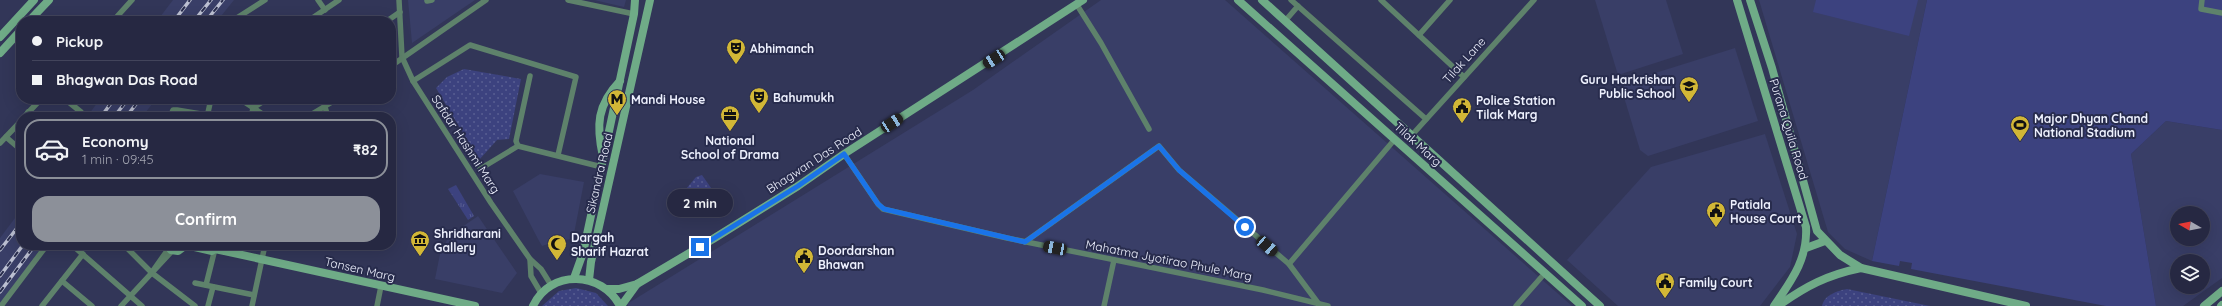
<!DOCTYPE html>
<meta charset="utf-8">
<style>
body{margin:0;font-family:Quicksand,sans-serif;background:#2e3049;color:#f1f3f6;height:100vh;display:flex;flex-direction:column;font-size:15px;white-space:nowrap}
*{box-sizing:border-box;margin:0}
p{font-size:13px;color:#a4a6b2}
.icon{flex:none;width:22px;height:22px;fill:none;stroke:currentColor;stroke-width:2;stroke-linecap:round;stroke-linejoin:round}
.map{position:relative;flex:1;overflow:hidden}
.panel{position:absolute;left:16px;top:112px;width:380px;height:138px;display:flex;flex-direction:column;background:#262842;border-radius:16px;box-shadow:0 4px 16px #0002,0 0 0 1px #42445b}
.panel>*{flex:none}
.banner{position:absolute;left:16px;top:16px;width:380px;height:88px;border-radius:16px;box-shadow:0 4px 16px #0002,0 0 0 1px #42445b;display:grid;align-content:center;height:88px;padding:0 16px;background:#262842}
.needle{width:26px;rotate:279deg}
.fabs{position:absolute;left:2170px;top:206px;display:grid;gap:8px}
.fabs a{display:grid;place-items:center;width:40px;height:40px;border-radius:50%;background:#262842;box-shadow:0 4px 16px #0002,0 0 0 1px #42445b;font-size:20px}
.end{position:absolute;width:18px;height:18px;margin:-9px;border:5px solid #1a73e8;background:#fff;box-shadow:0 0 0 2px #fff}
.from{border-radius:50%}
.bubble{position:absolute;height:28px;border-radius:14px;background:#262842;box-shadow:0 4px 16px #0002,0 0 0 1px #42445b;font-size:13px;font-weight:700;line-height:28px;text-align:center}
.car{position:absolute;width:12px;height:24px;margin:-12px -6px;border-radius:5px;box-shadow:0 0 3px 1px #0007;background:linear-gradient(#222 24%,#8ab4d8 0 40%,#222 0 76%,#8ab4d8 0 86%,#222 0)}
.banner b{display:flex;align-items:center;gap:14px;height:38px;font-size:15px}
.banner b+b{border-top:1px solid #42445b}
.banner i{width:10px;height:10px;background:#f1f3f6}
ul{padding:7px 0 0;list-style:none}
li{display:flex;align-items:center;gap:12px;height:60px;margin:0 8px 6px;padding:0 8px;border:2px solid transparent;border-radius:16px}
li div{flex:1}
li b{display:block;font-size:15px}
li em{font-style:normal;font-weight:700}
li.current{border-color:#8c9099}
li>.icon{width:36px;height:36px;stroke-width:1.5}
.button{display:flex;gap:8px;margin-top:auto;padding:8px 16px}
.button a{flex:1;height:46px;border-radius:16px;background:#8c9099;color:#fff;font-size:16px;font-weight:700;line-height:46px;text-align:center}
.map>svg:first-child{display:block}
.built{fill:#393e67;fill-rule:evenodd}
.grass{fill:url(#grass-tufts)}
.park{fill:url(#park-dots)}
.garden{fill:#3c427f}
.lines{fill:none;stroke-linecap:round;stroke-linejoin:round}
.street{stroke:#5e826b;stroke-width:5.5}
.secondary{stroke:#6fab87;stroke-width:8}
.rail-casing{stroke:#bbbfd1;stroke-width:3.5}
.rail{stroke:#282c4d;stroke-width:2;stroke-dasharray:6;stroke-linecap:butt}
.route{stroke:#1a73e8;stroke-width:5}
.labels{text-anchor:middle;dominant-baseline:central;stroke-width:4;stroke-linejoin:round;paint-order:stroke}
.poi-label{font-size:12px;font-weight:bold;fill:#eef1fe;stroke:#282c4d;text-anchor:start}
.street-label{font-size:12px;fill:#eef1fe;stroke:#282c4d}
</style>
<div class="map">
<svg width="2222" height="306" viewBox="0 0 2222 306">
<defs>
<pattern id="grass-tufts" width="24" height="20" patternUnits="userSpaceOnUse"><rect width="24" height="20" fill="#3c427f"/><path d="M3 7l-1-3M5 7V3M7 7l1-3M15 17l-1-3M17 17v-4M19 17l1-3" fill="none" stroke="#585e92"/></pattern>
<pattern id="park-dots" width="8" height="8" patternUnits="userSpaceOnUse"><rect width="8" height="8" fill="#3c427f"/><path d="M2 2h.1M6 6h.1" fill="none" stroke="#585e92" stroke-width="1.8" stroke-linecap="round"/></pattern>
</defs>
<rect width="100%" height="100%" fill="#323658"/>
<g class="built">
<path d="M173 0H234L217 21H157Z"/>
<path d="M408 0H475L412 43Z"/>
<path d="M594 0H626L624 7Z"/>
<path d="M1101 0H1225L1572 306H628L627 304 973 90Z"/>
<path d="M1595 0H1666L1683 54 1618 75Z"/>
<path d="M1759 0H1927L1872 261 1845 249 1828 232Z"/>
<path d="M1735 48 1758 121 1648 156 1640 150 1620 84Z"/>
<path d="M100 99H156L142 117H87Z"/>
<path d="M2166 121 2222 130V278L2183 306H2156L2131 154ZM2177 213H2203V239H2177ZM2177 261H2203V287H2177Z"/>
<path d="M1765 134 1797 234 1790 267 1760 306H1618L1567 260 1651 167Z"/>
<path d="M540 174 584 182 573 239 557 241 542 246 538 239 513 191Z"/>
<path d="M21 210V245H45L0 305V238Z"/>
<path d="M478 216 517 273 502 293 435 279 440 254 447 240 452 234Z"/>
</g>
<path class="grass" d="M456 185 474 216 468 220 448 189Z"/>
<g class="park">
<path d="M464 69 521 79 509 139 497 140 479 160 436 88 447 77Z"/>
<path d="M702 175 716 195 700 206C693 205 686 196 686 189L696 177Z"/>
<path d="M576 288 596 293 608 306H542L559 291Z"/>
<path d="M1847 289 1930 306H1822C1824 295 1837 291 1847 289Z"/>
</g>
<g class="garden">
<path d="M1816 0H1918L1909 36 1813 12Z"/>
<path d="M1927 0H2222V130L2166 121 2131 154 2156 306H2106L1911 269 1912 263 1900 261 1899 266 1872 261Z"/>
</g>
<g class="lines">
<g class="street">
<path d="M318 0 325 10"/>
<path d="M399 0 402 57 413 81 491 203 530 259 541 269 551 285"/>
<path d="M568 0 634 14"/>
<path d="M1291 0 1426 119"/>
<path d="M1381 0 1464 77"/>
<path d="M2202 0 2201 9 2222 13"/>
<path d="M427 1 432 0"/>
<path d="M1077 5 1101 43 1149 129"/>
<path d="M113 21 132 0"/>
<path d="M232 21 265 0"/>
<path d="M308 21 339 0"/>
<path d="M387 21 400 12"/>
<path d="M1285 21 1298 6"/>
<path d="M1419 35 1450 0"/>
<path d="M391 66 486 0"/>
<path d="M413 81 470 45 576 77 558 155"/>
<path d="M65 99 81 112"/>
<path d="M240 99 267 117"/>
<path d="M325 107 328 117"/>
<path d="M28 112 34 117"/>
<path d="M24 117 41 99"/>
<path d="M170 117 173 110H177L207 115"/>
<path d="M207 117 211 99"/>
<path d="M251 117 253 108 267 99"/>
<path d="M307 117 337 99"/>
<path d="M1412 135 1534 0"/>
<path d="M6 137 21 150"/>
<path d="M0 143 21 121"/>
<path d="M518 146 516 141 530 76"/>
<path d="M844 154 878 204 883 209 1007 238 1263 290 1328 306"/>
<path d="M480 169 518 146 602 167"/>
<path d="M1025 242 1159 146 1179 170 1289 264 1318 303"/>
<path d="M72 245 142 306"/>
<path d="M124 245 152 273 195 306"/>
<path d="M530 259 531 276 541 293"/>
<path d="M1289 264 1395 139"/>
<path d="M152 272 169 248"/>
<path d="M62 281 92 306"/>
<path d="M195 283 254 295"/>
<path d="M206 285 216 245"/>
<path d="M1 306 47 245"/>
<path d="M42 306 83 254"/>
<path d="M121 306 173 250"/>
<path d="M208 306 213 287"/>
<path d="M252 306 265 245"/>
<path d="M377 306 381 286"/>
<path d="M1104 306 1114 260"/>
<path d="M1516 306 1545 273"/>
</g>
<g class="secondary">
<path d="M1238 0 1582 306"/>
<path d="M1262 0 1600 306"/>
<path d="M1737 0 1806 227C1808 259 1791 281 1774 306"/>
<path d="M1750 0 1772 68 1817 231 1840 255 1861 268"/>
<path d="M29 21 49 0"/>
<path d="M0 37 34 0"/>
<path d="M0 53 21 30"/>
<path d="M603 157C596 125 597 105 620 81"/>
<path d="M167 245 171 250 178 251 186 245"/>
<path d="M186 245 212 251 215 249 475 306"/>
<path d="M1806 248 1825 241"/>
<path d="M574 278 583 253 634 14 635 0"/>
<path d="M589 280 591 262 650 0"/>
<path d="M607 289H619L637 284 713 239 798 186 844 154 1083 0"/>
<path d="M533 306C550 269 602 271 620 306"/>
<path d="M621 306 637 284"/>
<path d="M1778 306C1806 286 1827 275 1861 268L2026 306"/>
<path d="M2204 306 2222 291"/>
<path d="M2221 306 2222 305"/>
</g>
<g class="rail-casing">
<g id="rail">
<path d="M174 21 190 0"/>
<path d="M194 21 211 0"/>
<path d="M206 21 223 0"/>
<path d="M101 117 114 99"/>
<path d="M114 117 128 99"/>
<path d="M126 117 140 99"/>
<path d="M0 250 21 223"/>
<path d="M0 276 23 245"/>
<path d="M0 292 35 245"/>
</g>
</g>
<use href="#rail" class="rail"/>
</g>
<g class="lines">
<path class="route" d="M700 247 798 186 844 154 878 204 884 209 1025 242 1159 146 1179 170 1245 227"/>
</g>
<defs>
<g id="theatre-pin" transform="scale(1)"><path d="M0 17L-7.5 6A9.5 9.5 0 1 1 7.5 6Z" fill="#d2b736" stroke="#282c4d"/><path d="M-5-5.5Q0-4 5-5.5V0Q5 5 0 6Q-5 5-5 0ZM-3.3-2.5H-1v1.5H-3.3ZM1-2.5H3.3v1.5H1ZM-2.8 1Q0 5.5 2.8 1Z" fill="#111"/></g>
<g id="school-pin" transform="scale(1)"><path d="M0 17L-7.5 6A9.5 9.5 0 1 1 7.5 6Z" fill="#d2b736" stroke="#282c4d"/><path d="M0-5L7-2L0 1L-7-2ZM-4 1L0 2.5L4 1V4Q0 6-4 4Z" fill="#111"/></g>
<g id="metro-pin" transform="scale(1)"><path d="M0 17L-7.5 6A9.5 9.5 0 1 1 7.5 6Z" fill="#d2b736" stroke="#282c4d"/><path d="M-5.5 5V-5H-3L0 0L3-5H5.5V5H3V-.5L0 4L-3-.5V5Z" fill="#111"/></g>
<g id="civic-pin" transform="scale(1)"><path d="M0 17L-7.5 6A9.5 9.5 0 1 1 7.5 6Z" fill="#d2b736" stroke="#282c4d"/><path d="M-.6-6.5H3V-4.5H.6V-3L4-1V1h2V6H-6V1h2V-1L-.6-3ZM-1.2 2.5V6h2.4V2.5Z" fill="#111"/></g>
<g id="office-pin" transform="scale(1)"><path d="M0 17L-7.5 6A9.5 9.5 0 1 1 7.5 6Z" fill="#d2b736" stroke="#282c4d"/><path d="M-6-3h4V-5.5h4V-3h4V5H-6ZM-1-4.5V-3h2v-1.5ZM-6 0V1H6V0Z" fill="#111"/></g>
<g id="stadium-pin" transform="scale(1)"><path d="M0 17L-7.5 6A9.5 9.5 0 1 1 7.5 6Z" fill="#d2b736" stroke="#282c4d"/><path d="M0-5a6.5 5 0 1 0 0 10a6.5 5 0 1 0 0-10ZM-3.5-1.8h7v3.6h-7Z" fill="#111"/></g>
<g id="museum-pin" transform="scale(1)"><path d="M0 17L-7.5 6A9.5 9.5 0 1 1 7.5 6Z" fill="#d2b736" stroke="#282c4d"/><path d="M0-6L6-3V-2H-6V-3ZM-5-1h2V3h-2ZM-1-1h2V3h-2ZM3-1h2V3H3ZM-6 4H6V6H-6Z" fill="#111"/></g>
<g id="mosque-pin" transform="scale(1)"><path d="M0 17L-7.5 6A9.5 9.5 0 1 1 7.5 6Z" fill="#d2b736" stroke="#282c4d"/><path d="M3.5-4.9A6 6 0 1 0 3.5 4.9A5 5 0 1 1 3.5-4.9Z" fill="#111"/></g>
</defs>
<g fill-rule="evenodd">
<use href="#theatre-pin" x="736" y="48"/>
<use href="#school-pin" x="1689" y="86"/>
<use href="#theatre-pin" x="759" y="97"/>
<use href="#metro-pin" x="617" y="99"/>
<use href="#civic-pin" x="1462" y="107"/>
<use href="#office-pin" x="730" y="115"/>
<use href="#stadium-pin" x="2020" y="125"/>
<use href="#civic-pin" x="1716" y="211"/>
<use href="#museum-pin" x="420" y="240"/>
<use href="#mosque-pin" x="557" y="244"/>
<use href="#civic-pin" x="804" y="257"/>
<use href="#civic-pin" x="1665" y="282"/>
</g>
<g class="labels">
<g class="poi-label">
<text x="750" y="48">Abhimanch</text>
<text x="1675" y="79" text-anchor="end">Guru Harkrishan<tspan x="1675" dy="14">Public School</tspan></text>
<text x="773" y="97">Bahumukh</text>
<text x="631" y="99">Mandi House</text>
<text x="1476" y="100">Police Station<tspan x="1476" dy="14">Tilak Marg</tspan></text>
<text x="2034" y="118">Major Dhyan Chand<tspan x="2034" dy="14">National Stadium</tspan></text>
<text x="730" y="140" text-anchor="middle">National<tspan x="730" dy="14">School of Drama</tspan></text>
<text x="1730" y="204">Patiala<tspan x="1730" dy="14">House Court</tspan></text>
<text x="434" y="233">Shridharani<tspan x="434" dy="14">Gallery</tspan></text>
<text x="571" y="237">Dargah<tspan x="571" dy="14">Sharif Hazrat</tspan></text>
<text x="818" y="250">Doordarshan<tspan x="818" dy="14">Bhawan</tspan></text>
<text x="1679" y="282">Family Court</text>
</g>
<g class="street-label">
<text transform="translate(1464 60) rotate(-48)">Tilak Lane</text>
<text transform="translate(1789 129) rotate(73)">Purana Quila Road</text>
<text transform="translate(466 144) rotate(57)">Safdar Hashmi Marg</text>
<text transform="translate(1418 144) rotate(42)">Tilak Marg</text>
<text transform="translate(814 160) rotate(-33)">Bhagwan Das Road</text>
<text transform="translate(599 173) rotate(-77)">Sikandra Road</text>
<text transform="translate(1169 260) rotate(11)">Mahatma Jyotirao Phule Marg</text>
<text transform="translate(360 269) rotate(13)">Tansen Marg</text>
</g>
</g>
</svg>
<div class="fabs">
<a><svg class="needle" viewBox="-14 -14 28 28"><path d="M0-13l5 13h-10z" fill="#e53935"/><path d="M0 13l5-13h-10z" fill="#a4a6b2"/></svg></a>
<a><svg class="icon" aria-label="layers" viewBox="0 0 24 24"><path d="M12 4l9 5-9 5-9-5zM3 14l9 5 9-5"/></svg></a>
</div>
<i class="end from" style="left:1245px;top:227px"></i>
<i class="end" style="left:700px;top:247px"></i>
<div class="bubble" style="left:667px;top:189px;width:66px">2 min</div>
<i class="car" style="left:994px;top:59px;rotate:237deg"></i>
<i class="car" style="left:892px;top:123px;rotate:57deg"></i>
<i class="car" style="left:1267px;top:246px;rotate:131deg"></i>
<i class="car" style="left:1055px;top:248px;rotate:281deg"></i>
<div class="banner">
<b><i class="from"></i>Pickup</b>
<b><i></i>Bhagwan Das Road</b>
</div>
<section class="panel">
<ul>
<li class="current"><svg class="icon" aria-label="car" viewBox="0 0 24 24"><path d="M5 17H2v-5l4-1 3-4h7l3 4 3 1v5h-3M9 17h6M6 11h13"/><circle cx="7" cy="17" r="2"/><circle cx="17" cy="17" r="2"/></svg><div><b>Economy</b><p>1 min · 09:45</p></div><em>₹82</em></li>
</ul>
<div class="button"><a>Confirm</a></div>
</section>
</div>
